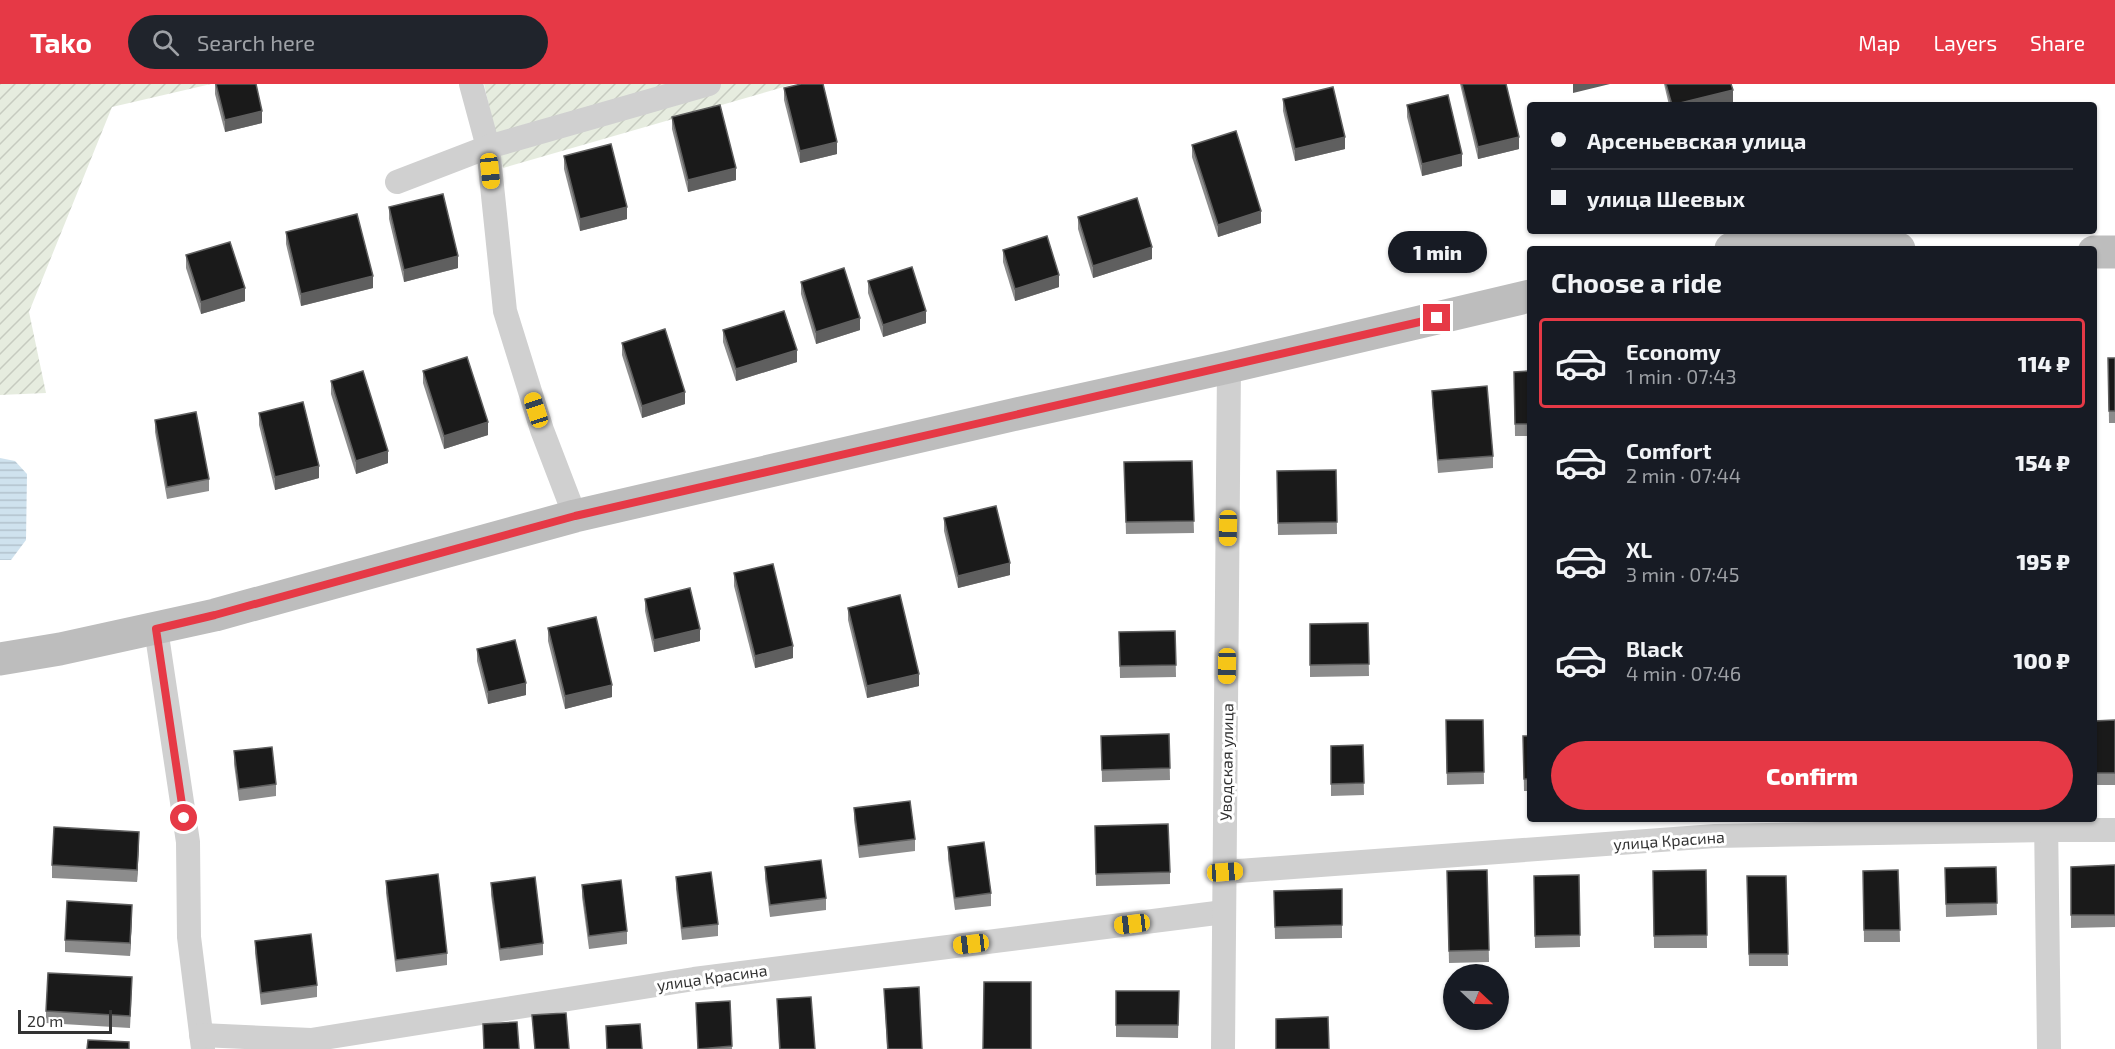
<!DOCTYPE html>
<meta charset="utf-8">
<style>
body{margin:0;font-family:"Exo 2",sans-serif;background:#20242c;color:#f1f3f6;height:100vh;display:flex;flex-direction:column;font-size:22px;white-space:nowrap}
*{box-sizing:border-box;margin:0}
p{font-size:20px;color:#9ea1a6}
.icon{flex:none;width:33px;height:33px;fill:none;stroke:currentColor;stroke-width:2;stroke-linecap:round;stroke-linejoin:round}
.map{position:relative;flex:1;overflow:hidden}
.side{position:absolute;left:1527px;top:162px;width:570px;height:576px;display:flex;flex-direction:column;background:#171b24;border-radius:6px;box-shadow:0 2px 4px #0004}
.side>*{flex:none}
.banner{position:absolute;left:1527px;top:18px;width:570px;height:132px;border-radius:6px;box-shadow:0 2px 4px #0004;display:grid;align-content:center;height:132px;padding:0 24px;background:#171b24}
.needle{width:39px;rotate:112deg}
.fabs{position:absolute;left:1443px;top:880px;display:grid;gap:12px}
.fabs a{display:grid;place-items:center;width:66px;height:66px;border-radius:50%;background:#171b24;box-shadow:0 2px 4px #0004;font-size:30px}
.scale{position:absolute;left:18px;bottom:15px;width:94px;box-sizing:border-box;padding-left:6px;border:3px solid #333;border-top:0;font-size:16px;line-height:21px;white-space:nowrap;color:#333;-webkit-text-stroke:4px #fff;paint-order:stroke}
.end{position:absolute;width:27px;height:27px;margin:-14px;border:8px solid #e63946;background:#fff;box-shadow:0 0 0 3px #fff}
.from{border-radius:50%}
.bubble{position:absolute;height:42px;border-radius:21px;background:#171b24;box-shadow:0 2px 4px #0004;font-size:20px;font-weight:800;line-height:42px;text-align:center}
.car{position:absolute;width:18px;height:36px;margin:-18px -9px;border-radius:8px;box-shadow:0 0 4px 2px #0007;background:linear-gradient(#f5c518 24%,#345 0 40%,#f5c518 0 76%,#345 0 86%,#f5c518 0)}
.banner b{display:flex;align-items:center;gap:21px;height:57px;font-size:22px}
.banner b+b{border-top:2px solid #363941}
.banner i{width:15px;height:15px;background:#f1f3f6}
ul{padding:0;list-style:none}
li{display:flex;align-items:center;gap:18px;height:90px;margin:0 12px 9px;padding:0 12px;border:3px solid transparent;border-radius:6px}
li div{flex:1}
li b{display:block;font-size:22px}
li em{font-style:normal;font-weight:800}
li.active{border-color:#e63946}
li>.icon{width:54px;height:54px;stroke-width:1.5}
h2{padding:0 24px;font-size:27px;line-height:72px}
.button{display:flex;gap:12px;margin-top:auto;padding:12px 24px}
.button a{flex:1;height:69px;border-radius:36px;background:#e63946;color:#fff;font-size:24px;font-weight:800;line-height:69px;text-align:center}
header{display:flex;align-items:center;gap:36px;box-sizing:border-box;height:84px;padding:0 30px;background:#e63946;color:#fff}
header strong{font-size:28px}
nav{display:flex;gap:33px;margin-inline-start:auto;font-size:21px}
.search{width:420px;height:54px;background:#20242c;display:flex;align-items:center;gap:15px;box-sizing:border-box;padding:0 21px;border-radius:33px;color:#9ea1a6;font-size:22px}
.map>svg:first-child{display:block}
.garden{fill:url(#garden-furrows)}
.water{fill:url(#water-rules)}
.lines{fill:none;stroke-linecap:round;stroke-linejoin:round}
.minor{stroke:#d0d0d0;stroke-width:24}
.secondary{stroke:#bdbdbd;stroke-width:33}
.wall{fill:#8c8c8c}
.shaded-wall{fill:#5f5f5f}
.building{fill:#1a1a1a;stroke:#5f5f5f;stroke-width:1.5}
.route{stroke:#e63946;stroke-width:8}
.labels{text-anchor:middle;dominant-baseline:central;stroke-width:6;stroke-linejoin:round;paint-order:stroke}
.street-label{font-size:16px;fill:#333;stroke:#fff}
</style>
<header>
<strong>Tako</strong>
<div class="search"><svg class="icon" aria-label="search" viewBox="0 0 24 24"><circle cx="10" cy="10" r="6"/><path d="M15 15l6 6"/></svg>Search here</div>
<nav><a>Map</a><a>Layers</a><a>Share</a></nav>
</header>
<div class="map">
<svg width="2115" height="965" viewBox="0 0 2115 965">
<defs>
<pattern id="garden-furrows" width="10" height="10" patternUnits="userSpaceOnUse" patternTransform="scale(1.5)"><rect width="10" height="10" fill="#e6ecdf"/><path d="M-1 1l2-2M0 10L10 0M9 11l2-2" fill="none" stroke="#c6cbc0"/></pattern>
<pattern id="water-rules" width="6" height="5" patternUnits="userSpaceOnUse" patternTransform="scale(1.5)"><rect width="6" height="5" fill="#cfe2ee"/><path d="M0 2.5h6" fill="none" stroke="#b2c2cd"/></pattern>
</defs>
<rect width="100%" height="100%" fill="#fff"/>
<g class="garden">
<path d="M0 0H211L112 23 29 228 46 309 0 311Z"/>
<path d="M484 0H794L503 84Z"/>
</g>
<path class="water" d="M0 374 15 377 27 390 26 456 11 476H0Z"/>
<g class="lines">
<g class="minor">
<path d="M471 0 488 63 505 227 542 346 575 432"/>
<path d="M397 98 488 63 709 0"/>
<path d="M156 545 188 758 189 853 203 965"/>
<path d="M2046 735 2049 965"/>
<path d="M1225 788 1715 752 2046 746H2115"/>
<path d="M201 951 311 956 694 895 1224 828"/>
<path d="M1223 965 1229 283"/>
</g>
<g class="secondary">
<path d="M1731 165 1741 163 1899 165"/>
<path d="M2094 168H2115"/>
<path d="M0 575 60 565 215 531 575 432 1012 331 1229 283 1530 212"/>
</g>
</g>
<g class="wall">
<path d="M215 0H256L262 39 225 48 215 10Z"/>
<path d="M1460 0H1506L1519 65 1478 75Z"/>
<path d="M1664 0H1731L1733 18 1722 21H1669Z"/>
<path d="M784 4 837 70 800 79 784 16Z"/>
<path d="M1283 15 1345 65 1295 77 1283 27Z"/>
<path d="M1407 21 1462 82 1422 92 1407 33Z"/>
<path d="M672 33 736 96 688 108 672 45Z"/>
<path d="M1192 61 1261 139 1218 153 1192 73Z"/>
<path d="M564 72 627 135 580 147 564 85Z"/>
<path d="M389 123 458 184 404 198 389 135Z"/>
<path d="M1078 133 1152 175 1093 194 1078 145Z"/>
<path d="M286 148 373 204 301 222 286 160Z"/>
<path d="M1003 166 1059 203 1015 217 1003 178Z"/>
<path d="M186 171 245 217 201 230 186 184Z"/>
<path d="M868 197 926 239 883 253 868 209Z"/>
<path d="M801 198 860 246 816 260 801 210Z"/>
<path d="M723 246 797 278 736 297 723 258Z"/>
<path d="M622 259 685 320 642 334 622 271Z"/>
<path d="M2108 274H2115V339H2109Z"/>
<path d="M423 287 488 351 444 365 423 299Z"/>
<path d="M1530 287V352H1515L1514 288Z"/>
<path d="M331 297 388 379 356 390 331 310Z"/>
<path d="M1432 307 1493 372V384L1438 389 1432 319Z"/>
<path d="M259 329 319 394 275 406 259 341Z"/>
<path d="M155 336 209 395V407L167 415 155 348Z"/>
<path d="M1192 377 1194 449 1126 450 1124 378Z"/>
<path d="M1336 386 1337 450 1278 451 1277 387Z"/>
<path d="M944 434 1010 491 958 504 944 447Z"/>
<path d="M734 489 793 574 755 584 734 502Z"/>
<path d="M645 515 700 557 654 568 645 527Z"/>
<path d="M848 524 919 602 867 614 848 536Z"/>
<path d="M1368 539 1369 592 1310 593V540Z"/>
<path d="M548 544 612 613 565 625 548 557Z"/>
<path d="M1175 547 1176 593 1120 594 1119 548Z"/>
<path d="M477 565 526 611 488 620 477 577Z"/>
<path d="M1446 636H1483L1484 700 1447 701Z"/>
<path d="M2115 636V701H2094V637Z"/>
<path d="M1169 650 1170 696 1102 698 1101 652Z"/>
<path d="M1523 652H1530V707H1524Z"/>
<path d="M1363 661 1364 711 1331 712V662Z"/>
<path d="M234 667 276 700V712L239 717 234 680Z"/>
<path d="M854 724 915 755V767L859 774 854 736Z"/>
<path d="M1095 742 1170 788V800L1096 802Z"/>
<path d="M139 760 137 798 52 794V781Z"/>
<path d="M948 763 991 809V822L955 826 948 775Z"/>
<path d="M2115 781V843L2071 844V783Z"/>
<path d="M765 783 826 814V826L770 833 765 795Z"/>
<path d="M1996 783 1997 831 1946 833 1945 784Z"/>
<path d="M1487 786 1489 878 1449 879 1447 787Z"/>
<path d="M1706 786 1707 864H1654L1653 787Z"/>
<path d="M1898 786 1900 858H1864L1863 787Z"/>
<path d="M1579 791 1580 863 1535 864 1534 792Z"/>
<path d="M1747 792H1786L1788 882H1749Z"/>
<path d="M676 793 718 840V852L682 856 676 805Z"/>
<path d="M386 797 447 869V881L396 888 386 809Z"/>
<path d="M491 799 543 859V871L500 877 491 811Z"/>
<path d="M582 801 627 847V860L589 865 582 813Z"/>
<path d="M1342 805V854L1275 855 1274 807Z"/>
<path d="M132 833 130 872 65 868V856Z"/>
<path d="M255 857 317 901V913L261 921 255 869Z"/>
<path d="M132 905 130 944 46 939V927Z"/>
<path d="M884 905 922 965H887Z"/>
<path d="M1116 907H1179L1178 954 1116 953Z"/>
<path d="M777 915 815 965H779Z"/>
<path d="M730 917 732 965H698L696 919Z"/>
</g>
<g class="shaded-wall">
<path d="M1573 0H1610L1573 9Z"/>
<path d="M1733 6V18L1722 21H1672Z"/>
<path d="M262 27V39L225 48V36Z"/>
<path d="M1345 53V65L1295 77V65Z"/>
<path d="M1519 53V65L1478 75V63Z"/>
<path d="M837 58V70L800 79V67Z"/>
<path d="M1462 70V82L1422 92V80Z"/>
<path d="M736 84V96L688 108V96Z"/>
<path d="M627 123V135L580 147V135Z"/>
<path d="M1261 127V139L1218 153V141Z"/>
<path d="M1152 163V175L1093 194V182Z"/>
<path d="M458 172V184L404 198V186Z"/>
<path d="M1059 191V203L1015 217V205Z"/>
<path d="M373 192V204L301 222V210Z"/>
<path d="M245 204V217L201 230V218Z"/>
<path d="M926 227V239L883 253V241Z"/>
<path d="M860 234V246L816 260V248Z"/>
<path d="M797 266V278L736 297V285Z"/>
<path d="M685 308V320L642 334V322Z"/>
<path d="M488 338V351L444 365V352Z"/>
<path d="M388 367V379L356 390V377Z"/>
<path d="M319 382V394L275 406V393Z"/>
<path d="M1010 479V491L958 504V492Z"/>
<path d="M700 545V557L654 568V556Z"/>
<path d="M793 562V574L755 584V572Z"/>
<path d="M919 590V602L867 614V602Z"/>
<path d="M526 599V611L488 620V608Z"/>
<path d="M612 601V613L565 625V612Z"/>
<path d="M139 748V760L137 798V786Z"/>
<path d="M132 821V833L130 872V859Z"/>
</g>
<g class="building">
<path d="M216 0H256L262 27 225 36Z"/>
<path d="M801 0H823L837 58 800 67 784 4Z"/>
<path d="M1462 0H1506L1519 53 1478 63Z"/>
<path d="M1666 0H1731L1733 6 1672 21Z"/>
<path d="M1333 3 1345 53 1295 65 1283 15Z"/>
<path d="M1448 11 1462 70 1422 80 1407 21Z"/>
<path d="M720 21 736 84 688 96 672 33Z"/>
<path d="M1236 47 1261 127 1218 141 1192 61Z"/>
<path d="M611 60 627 123 580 135 564 72Z"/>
<path d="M443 110 458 172 404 186 389 123Z"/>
<path d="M1137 114 1152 163 1093 182 1078 133Z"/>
<path d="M357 130 373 192 301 210 286 148Z"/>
<path d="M1047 152 1059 191 1015 205 1003 166Z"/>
<path d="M230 158 245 204 201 218 186 171Z"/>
<path d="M912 183 926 227 883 241 868 197Z"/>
<path d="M844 184 860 234 816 248 801 198Z"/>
<path d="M784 227 797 266 736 285 723 246Z"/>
<path d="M665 245 685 308 642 322 622 259Z"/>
<path d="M467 273 488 338 444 352 423 287Z"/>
<path d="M2108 274H2115V327H2109Z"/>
<path d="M363 287 388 367 356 377 331 297Z"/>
<path d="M1530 287V340H1515L1514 288Z"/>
<path d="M1487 302 1493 372 1438 376 1432 307Z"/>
<path d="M303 318 319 382 275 393 259 329Z"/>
<path d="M196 328 209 395 167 403 155 336Z"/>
<path d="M1192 377 1194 437 1126 438 1124 378Z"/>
<path d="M1336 386 1337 438 1278 439 1277 387Z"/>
<path d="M996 422 1010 479 958 492 944 434Z"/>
<path d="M773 480 793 562 755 572 734 489Z"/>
<path d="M690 504 700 545 654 556 645 515Z"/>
<path d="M900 511 919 590 867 602 848 524Z"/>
<path d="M596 533 612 601 565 612 548 544Z"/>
<path d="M1368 539 1369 580 1310 581V540Z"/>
<path d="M1175 547 1176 581 1120 582 1119 548Z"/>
<path d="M515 556 526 599 488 608 477 565Z"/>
<path d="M1446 636H1483L1484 688 1447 689Z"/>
<path d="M2115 636V689H2094V637Z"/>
<path d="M1169 650 1170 684 1102 686 1101 652Z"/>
<path d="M1523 652H1530V695H1524Z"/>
<path d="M1363 661 1364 699 1331 700V662Z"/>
<path d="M272 663 276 700 239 705 234 667Z"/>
<path d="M910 717 915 755 859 762 854 724Z"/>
<path d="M1168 740 1170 788 1096 790 1095 742Z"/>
<path d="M54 743 139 748 137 786 52 781Z"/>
<path d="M984 758 991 809 955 814 948 763Z"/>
<path d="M821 776 826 814 770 821 765 783Z"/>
<path d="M2115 781V831H2071V783Z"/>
<path d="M1996 783 1997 819 1946 820 1945 784Z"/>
<path d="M1487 786 1489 866 1449 867 1447 787Z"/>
<path d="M1706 786 1707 851 1654 852 1653 787Z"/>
<path d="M1898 786 1900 846H1864L1863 787Z"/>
<path d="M711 788 718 840 682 844 676 793Z"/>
<path d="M438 790 447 869 396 876 386 797Z"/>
<path d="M1579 791 1580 851 1535 852 1534 792Z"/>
<path d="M1747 792H1786L1788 870H1749Z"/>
<path d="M535 793 543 859 500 865 491 799Z"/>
<path d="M621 796 627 847 589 852 582 801Z"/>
<path d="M1342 805V841L1275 843 1274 807Z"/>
<path d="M67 817 132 821 130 859 65 856Z"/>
<path d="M311 850 317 901 261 909 255 857Z"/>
<path d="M48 889 132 893 130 932 46 927Z"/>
<path d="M984 898H1031V965H983Z"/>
<path d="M919 903 922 965H888L884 905Z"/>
<path d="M1116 907H1179L1178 941H1116Z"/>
<path d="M811 913 815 965H780L777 915Z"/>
<path d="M730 917 732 962 698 965 696 919Z"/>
<path d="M566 929 569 965H535L532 931Z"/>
<path d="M1328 933 1329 965H1276V935Z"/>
<path d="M517 938 519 965H484L483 940Z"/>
<path d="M640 940 642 965H607L606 942Z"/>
<path d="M88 956 129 958V965H87Z"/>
</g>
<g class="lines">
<path class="route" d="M184 734 156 545 215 531 575 432 1437 234"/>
</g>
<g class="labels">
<g class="street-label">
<text transform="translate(1226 678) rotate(-89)">Уводская улица</text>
<text transform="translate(1669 756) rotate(-4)">улица Красина</text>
<text transform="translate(712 893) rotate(-8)">улица Красина</text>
</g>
</g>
</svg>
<div class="fabs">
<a><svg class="needle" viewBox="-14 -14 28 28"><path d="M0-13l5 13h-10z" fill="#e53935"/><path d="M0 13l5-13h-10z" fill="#9ea1a6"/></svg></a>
</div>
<div class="scale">20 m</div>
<i class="end from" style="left:184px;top:734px"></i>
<i class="end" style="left:1437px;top:234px"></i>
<div class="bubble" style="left:1388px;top:147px;width:99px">1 min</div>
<i class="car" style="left:490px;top:87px;rotate:174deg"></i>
<i class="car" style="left:536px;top:326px;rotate:342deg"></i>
<i class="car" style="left:1228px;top:444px;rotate:181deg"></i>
<i class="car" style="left:1227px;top:582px;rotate:181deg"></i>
<i class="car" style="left:1225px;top:788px;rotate:86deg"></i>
<i class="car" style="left:1132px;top:840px;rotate:263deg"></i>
<i class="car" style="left:971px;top:860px;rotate:263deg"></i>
<div class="banner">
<b><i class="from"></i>Арсеньевская улица</b>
<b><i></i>улица Шеевых</b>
</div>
<section class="side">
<h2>Choose a ride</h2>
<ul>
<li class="active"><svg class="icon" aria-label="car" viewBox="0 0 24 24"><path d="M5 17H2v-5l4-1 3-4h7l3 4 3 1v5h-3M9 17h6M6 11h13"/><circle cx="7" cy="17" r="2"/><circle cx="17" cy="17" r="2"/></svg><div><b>Economy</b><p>1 min · 07:43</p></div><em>114 ₽</em></li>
<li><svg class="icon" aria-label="car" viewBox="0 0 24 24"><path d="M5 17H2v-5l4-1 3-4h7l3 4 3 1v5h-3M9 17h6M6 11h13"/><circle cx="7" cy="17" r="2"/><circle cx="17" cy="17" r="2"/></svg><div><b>Comfort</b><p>2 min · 07:44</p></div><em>154 ₽</em></li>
<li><svg class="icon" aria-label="car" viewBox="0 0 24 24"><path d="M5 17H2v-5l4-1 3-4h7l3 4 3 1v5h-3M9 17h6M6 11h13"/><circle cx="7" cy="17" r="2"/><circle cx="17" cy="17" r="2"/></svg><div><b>XL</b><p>3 min · 07:45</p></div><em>195 ₽</em></li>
<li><svg class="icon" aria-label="car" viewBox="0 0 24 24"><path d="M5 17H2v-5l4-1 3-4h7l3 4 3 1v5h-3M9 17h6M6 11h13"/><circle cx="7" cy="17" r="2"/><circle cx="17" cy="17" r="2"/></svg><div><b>Black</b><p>4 min · 07:46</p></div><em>100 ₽</em></li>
</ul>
<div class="button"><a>Confirm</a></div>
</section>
</div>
